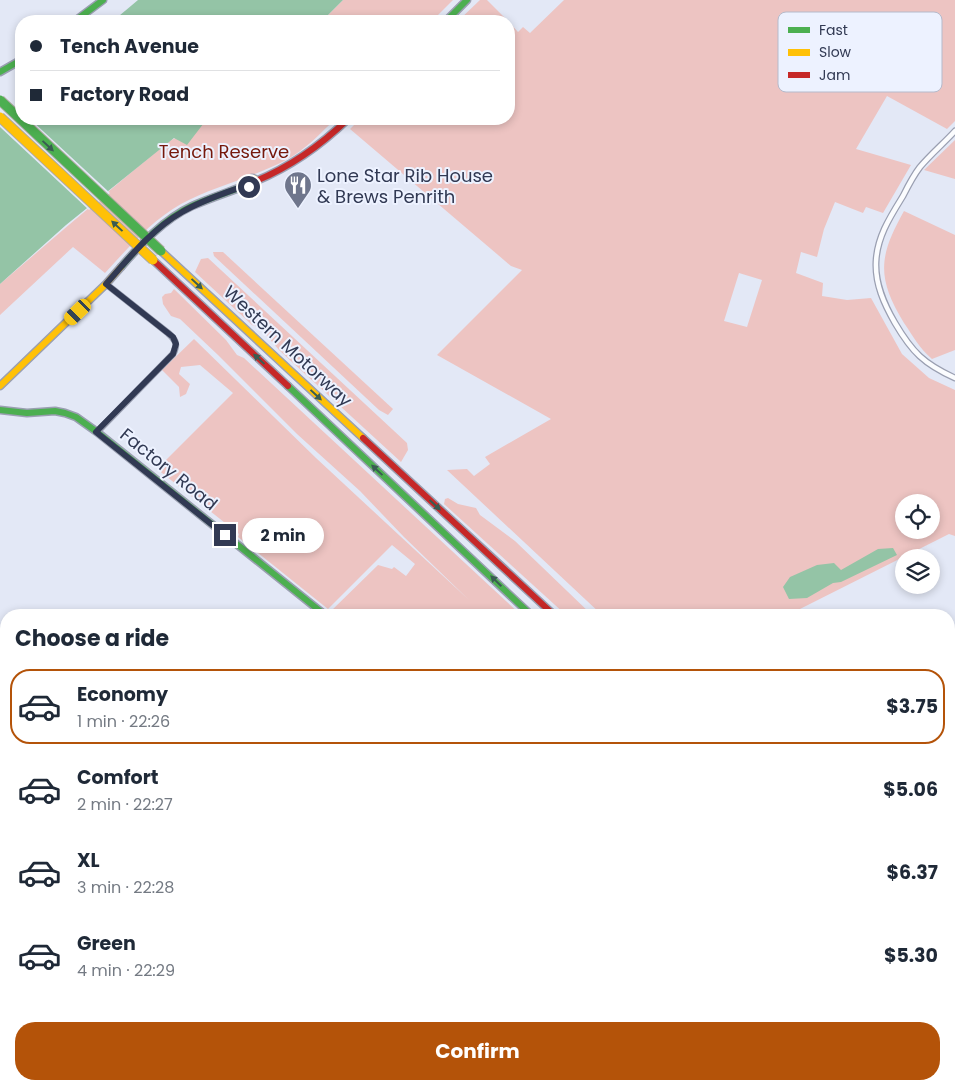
<!DOCTYPE html>
<meta charset="utf-8">
<style>
body{margin:0;font-family:Poppins,sans-serif;background:#f2f2f3;color:#1f2937;height:100vh;display:flex;flex-direction:column;font-size:19px;white-space:nowrap}
*{box-sizing:border-box;margin:0}
p{font-size:16px;color:#747a83}
.icon{flex:none;width:28px;height:28px;fill:none;stroke:currentColor;stroke-width:2;stroke-linecap:round;stroke-linejoin:round}
.map{position:relative;flex:1;overflow:hidden}
.details{position:absolute;left:0px;top:609px;width:955px;height:481px;display:flex;flex-direction:column;background:#fff;border-radius:20px 20px 0 0;box-shadow:0 2px 8px #0003}
.details>*{flex:none}
.hud{position:absolute;left:15px;top:15px;width:500px;height:110px;border-radius:20px;box-shadow:0 2px 8px #0003;display:grid;align-content:center;height:110px;padding:0 15px;background:#fff}
.buttons{position:absolute;left:895px;top:494px;display:grid;gap:10px}
.buttons a{display:grid;place-items:center;width:45px;height:45px;border-radius:50%;background:#fff;box-shadow:0 2px 8px #0003;font-size:25px}
.end{position:absolute;width:22px;height:22px;margin:-11px;border:6px solid #313953;background:#fff;box-shadow:0 0 0 2px #fff}
.from{border-radius:50%}
.bubble{position:absolute;height:35px;border-radius:18px;background:#fff;box-shadow:0 2px 8px #0003;font-size:16px;font-weight:700;line-height:35px;text-align:center}
.car{position:absolute;width:15px;height:30px;margin:-15px -8px;border-radius:6px;box-shadow:0 0 4px 1px #0007;background:linear-gradient(#f5c518 24%,#345 0 40%,#f5c518 0 76%,#345 0 86%,#f5c518 0)}
.hud b{display:flex;align-items:center;gap:18px;height:48px;font-size:19px}
.hud b+b{border-top:1px solid #e0e1e3}
.hud i{width:12px;height:12px;background:#1f2937}
ul{padding:0;list-style:none}
li{display:flex;align-items:center;gap:15px;height:75px;margin:0 10px 8px;padding:0 5px;border:2px solid transparent;border-radius:20px}
li div{flex:1}
li b{display:block;font-size:19px}
li em{font-style:normal;font-weight:700}
li.active{border-color:#b45309}
li>.icon{width:45px;height:45px;stroke-width:1.5}
h2{padding:0 15px;font-size:22px;line-height:60px}
.button{display:flex;gap:10px;margin-top:auto;padding:10px 15px}
.button a{flex:1;height:58px;border-radius:20px;background:#b45309;color:#fff;font-size:20px;font-weight:700;line-height:58px;text-align:center}
.map>svg:first-child{display:block}
.green{fill:#edc4c2;fill-rule:evenodd}
.water{fill:#94c4a6}
.pier{fill:#e3e8f6}
.lines{fill:none;stroke-linecap:round;stroke-linejoin:round}
.stream{stroke:#94c4a6;stroke-width:2}
.street-casing{stroke:#9a9fb1;stroke-width:7}
.fast-casing{stroke:#9a9fb1;stroke-width:9}
.slow-casing{stroke:#9a9fb1;stroke-width:9}
.jam-casing{stroke:#9a9fb1;stroke-width:9}
.street{stroke:#fbfcfe;stroke-width:4.5}
.fast{stroke:#4caf50;stroke-width:6}
.slow{stroke:#ffc107;stroke-width:6}
.jam{stroke:#c62828;stroke-width:6}
.fast-bridge-casing{stroke:#adaaa1;stroke-width:11;stroke-linecap:butt}
.slow-bridge-casing{stroke:#adaaa1;stroke-width:11;stroke-linecap:butt}
.fast-bridge{stroke:#4caf50;stroke-width:9}
.slow-bridge{stroke:#ffc107;stroke-width:9}
.oneway{fill:#395c52}
.route{stroke:#313953;stroke-width:6}
.labels{text-anchor:middle;dominant-baseline:central;stroke-width:4;stroke-linejoin:round;paint-order:stroke}
.park-label{font-size:18px;fill:#76190c;stroke:#edf2ff}
.poi-label{font-size:18px;fill:#313953;stroke:#edf2ff;text-anchor:start}
.street-label{font-size:18px;fill:#313953;stroke:#edf2ff}
.key{fill:#edf2ff;stroke:#b5bacb;stroke-width:1}
.key-label{font-size:14px;fill:#313953}
</style>
<div class="map">
<svg width="955" height="1089" viewBox="0 0 955 1089">
<rect width="100%" height="100%" fill="#e3e8f6"/>
<g class="green">
<path d="M343 0H453L432 21H322Z"/>
<path d="M480 0H487L508 21H458Z"/>
<path d="M564 0H955V121L947 129 887 96 856 149 911 165 883 213 866 207 863 213 835 202 824 229 817 257 801 252 796 273 823 283 822 296 847 300 871 298 902 354 929 378 955 390V536L949 534 788 615H602L447 470 467 469 474 476 490 464 485 457 551 419 437 355 522 270 511 266 350 129 360 119H509V22L518 32 523 27 530 33ZM739 273 762 280 747 327 724 321ZM904 502H931V530H904Z"/>
<path d="M207 119H335C320 134 305 150 286 160 252 178 214 186 181 204 151 221 128 248 105 273L73 247 0 315V284C55 237 109 190 166 144 178 134 198 132 207 119Z"/>
<path d="M955 140V179L924 170Z"/>
<path d="M904 211 955 235V350L932 359C920 349 913 336 904 323 876 277 879 256 904 211Z"/>
<path d="M213 252H223L393 409 388 415 379 410 214 256Z"/>
<path d="M208 258 407 443 408 450 401 462 279 350 260 328 252 325 195 272 201 259Z"/>
<path d="M174 289 226 340 237 355 244 358 521 615H336L331 611 378 565 392 569 394 567 406 576 415 564 392 545 328 609 238 537 239 534 157 469 233 393 200 365 181 367 179 374 190 384 186 394 180 397 179 387 162 370 194 339 316 458 469 600 404 537 360 491 297 434 218 355 180 319 171 316 163 304 162 297 165 294 171 293Z"/>
<path d="M448 498 458 504 476 508 480 515 515 541 592 615H566L444 504 445 499Z"/>
<path d="M0 747 6 748V903L0 898Z"/>
</g>
<g class="water">
<path d="M138 0H343L322 21H113Z"/>
<path d="M21 104V119H207L187 145 174 138 66 225 0 284V124Z"/>
<path d="M893 548 897 555 841 582 833 583 807 598 789 599 783 587 790 577 817 565 834 563 841 570 878 549Z"/>
</g>
<path class="pier" d="M16 106 21 111V119H30L110 193 89 210 0 127V120Z"/>
<g class="lines">
<g class="stream">
<path d="M0 758 6 767"/>
<path d="M440 1084 449 1089"/>
</g>
<g class="street-casing">
<g id="street">
<path d="M955 131C944 143 931 154 920 167 913 176 908 186 903 196 890 217 877 237 876 262 875 284 884 304 895 323 912 352 924 364 955 378"/>
<path d="M97 432 173 354C178 344 176 340 168 333L106 284"/>
<path d="M570 1084 574 1089"/>
<path d="M862 1084 868 1089"/>
<path d="M172 1089 183 1084"/>
<path d="M414 1089 420 1085"/>
<path d="M585 1089 593 1084"/>
</g>
</g>
<g class="fast-casing">
<g id="fast">
<path d="M75 21 103 0"/>
<path d="M446 21 467 0"/>
<path d="M0 72 21 60"/>
<path d="M121 267C141 244 164 219 192 206 210 198 229 192 247 185"/>
<path d="M288 386 531 615"/>
<path d="M0 410 27 413 55 411 65 413 76 417 97 432 325 615"/>
<path d="M949 933 955 938"/>
<path d="M949 969 955 964"/>
<path d="M949 1012 955 1017"/>
<path d="M750 1089 758 1084"/>
<path d="M760 1089 768 1084"/>
</g>
</g>
<g class="slow-casing">
<g id="slow">
<circle cx="252" cy="183" r="5"/>
<path d="M161 251 363 438"/>
<path d="M0 386 106 284 121 267"/>
<path d="M949 976 955 982"/>
<path d="M949 1055 955 1060"/>
</g>
</g>
<g class="jam-casing">
<g id="jam">
<path d="M256 181C292 166 320 146 348 119"/>
<path d="M153 260 288 386"/>
<path d="M363 438 554 615"/>
<path d="M949 953 955 949"/>
</g>
</g>
<use href="#street" class="street"/>
<use href="#fast" class="fast"/>
<use href="#slow" class="slow"/>
<use href="#jam" class="jam"/>
<g class="fast-bridge-casing">
<path id="fast-bridge" d="M0 100 161 251"/>
</g>
<g class="slow-bridge-casing">
<path id="slow-bridge" d="M0 117 153 260"/>
</g>
<use href="#fast-bridge" class="fast-bridge"/>
<use href="#slow-bridge" class="slow-bridge"/>
</g>
<defs><path id="oneway-solid" d="M-6-.8H1V-3.2L6.5 0L1 3.2V.8H-6Z" transform="scale(1.25)"/></defs>
<g class="oneway">
<use href="#oneway-solid" transform="translate(48 146) rotate(43)"/>
<use href="#oneway-solid" transform="translate(117 226) rotate(-137)"/>
<use href="#oneway-solid" transform="translate(197 284) rotate(43)"/>
<use href="#oneway-solid" transform="translate(259 359) rotate(-137)"/>
<use href="#oneway-solid" transform="translate(316 395) rotate(43)"/>
<use href="#oneway-solid" transform="translate(377 470) rotate(-137)"/>
<use href="#oneway-solid" transform="translate(435 505) rotate(43)"/>
<use href="#oneway-solid" transform="translate(496 581) rotate(-136)"/>
</g>
<g class="lines">
<path class="route" d="M225 535 96 432 173 354 176 344 173 337 106 284C129 258 152 229 182 212 202 200 225 193 247 185L249 187"/>
</g>
<defs>
<g id="restaurant-pin" transform="scale(1.4375)"><path d="M0 17L-7.5 6A9.5 9.5 0 1 1 7.5 6Z" fill="#6f768c" stroke="#edf2ff"/><path d="M-5-6h1v4h1v-4h1v4h1v-4h1v5L-1.5 .5V6h-2V.5L-5-1ZM5-6V6H3V1.5H1.5Q1.5-4 5-6Z" fill="#fff"/></g>
</defs>
<g fill-rule="evenodd">
<use href="#restaurant-pin" x="298" y="185"/>
</g>
<g class="labels">
<g class="park-label">
<text x="224" y="151">Tench Reserve</text>
</g>
<g class="poi-label">
<text x="317" y="175">Lone Star Rib House<tspan x="317" dy="21">&amp; Brews Penrith</tspan></text>
</g>
<g class="street-label">
<text transform="translate(288 346) rotate(43)">Western Motorway</text>
<text transform="translate(169 469) rotate(39)">Factory Road</text>
</g>
</g>
<rect x="778" y="12" width="164" height="80" rx="8" class="key"/>
<rect x="788" y="27" width="22" height="6" fill="#4caf50"/>
<rect x="788" y="49" width="22" height="7" fill="#ffc107"/>
<rect x="788" y="72" width="22" height="6" fill="#c62828"/>
<g class="key-label">
<text x="819" y="35">Fast</text>
<text x="819" y="57">Slow</text>
<text x="819" y="80">Jam</text>
</g>
</svg>
<div class="buttons">
<a><svg class="icon" aria-label="locate" viewBox="0 0 24 24"><circle cx="12" cy="12" r="6"/><path d="M12 2v4M12 18v4M2 12h4M18 12h4"/></svg></a>
<a><svg class="icon" aria-label="layers" viewBox="0 0 24 24"><path d="M12 4l9 5-9 5-9-5zM3 14l9 5 9-5"/></svg></a>
</div>
<i class="end from" style="left:249px;top:187px"></i>
<i class="end" style="left:225px;top:535px"></i>
<div class="bubble" style="left:242px;top:518px;width:82px">2 min</div>
<i class="car" style="left:78px;top:312px;rotate:226deg"></i>
<div class="hud">
<b><i class="from"></i>Tench Avenue</b>
<b><i></i>Factory Road</b>
</div>
<section class="details">
<h2>Choose a ride</h2>
<ul>
<li class="active"><svg class="icon" aria-label="car" viewBox="0 0 24 24"><path d="M5 17H2v-5l4-1 3-4h7l3 4 3 1v5h-3M9 17h6M6 11h13"/><circle cx="7" cy="17" r="2"/><circle cx="17" cy="17" r="2"/></svg><div><b>Economy</b><p>1 min · 22:26</p></div><em>$3.75</em></li>
<li><svg class="icon" aria-label="car" viewBox="0 0 24 24"><path d="M5 17H2v-5l4-1 3-4h7l3 4 3 1v5h-3M9 17h6M6 11h13"/><circle cx="7" cy="17" r="2"/><circle cx="17" cy="17" r="2"/></svg><div><b>Comfort</b><p>2 min · 22:27</p></div><em>$5.06</em></li>
<li><svg class="icon" aria-label="car" viewBox="0 0 24 24"><path d="M5 17H2v-5l4-1 3-4h7l3 4 3 1v5h-3M9 17h6M6 11h13"/><circle cx="7" cy="17" r="2"/><circle cx="17" cy="17" r="2"/></svg><div><b>XL</b><p>3 min · 22:28</p></div><em>$6.37</em></li>
<li><svg class="icon" aria-label="car" viewBox="0 0 24 24"><path d="M5 17H2v-5l4-1 3-4h7l3 4 3 1v5h-3M9 17h6M6 11h13"/><circle cx="7" cy="17" r="2"/><circle cx="17" cy="17" r="2"/></svg><div><b>Green</b><p>4 min · 22:29</p></div><em>$5.30</em></li>
</ul>
<div class="button"><a>Confirm</a></div>
</section>
</div>
